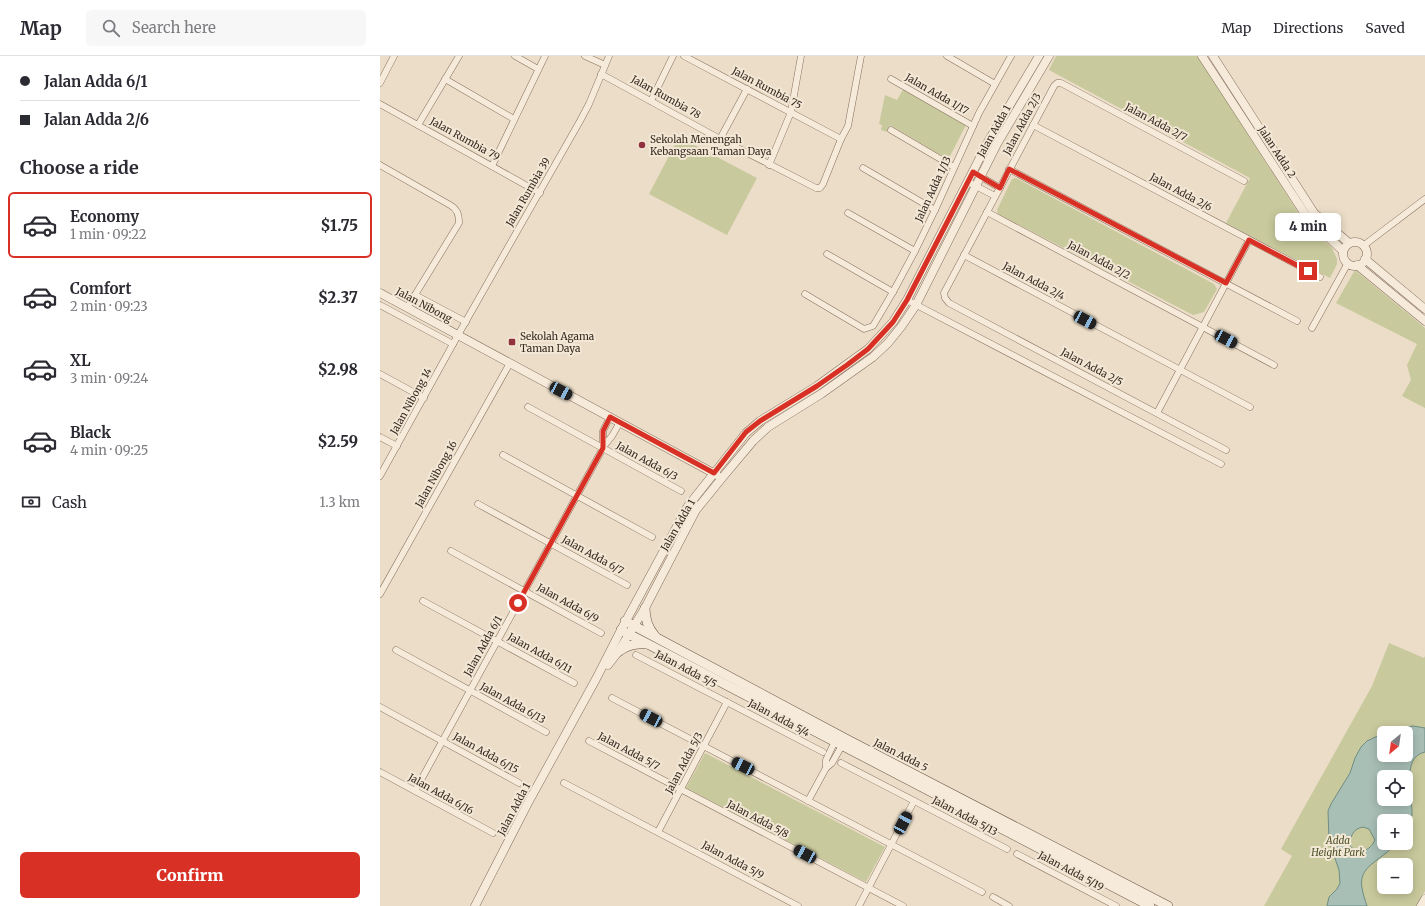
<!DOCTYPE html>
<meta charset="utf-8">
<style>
body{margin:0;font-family:Merriweather,serif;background:#f7f7f7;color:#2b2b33;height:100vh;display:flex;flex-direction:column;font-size:15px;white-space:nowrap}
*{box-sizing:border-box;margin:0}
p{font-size:13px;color:#7c7c81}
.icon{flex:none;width:22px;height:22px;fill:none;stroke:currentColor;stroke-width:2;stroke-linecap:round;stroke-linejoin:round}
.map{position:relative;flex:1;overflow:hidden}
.side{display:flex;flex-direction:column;background:#fff;width:380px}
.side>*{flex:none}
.hud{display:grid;align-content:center;height:88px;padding:0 20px;background:#fff}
.needle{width:26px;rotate:209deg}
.fabs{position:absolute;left:997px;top:670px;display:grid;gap:8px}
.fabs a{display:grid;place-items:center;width:36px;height:36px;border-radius:6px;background:#fff;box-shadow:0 2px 10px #0003;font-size:20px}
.end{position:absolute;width:18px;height:18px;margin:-9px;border:5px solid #d93025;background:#fff;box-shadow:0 0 0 2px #fff}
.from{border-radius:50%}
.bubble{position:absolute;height:28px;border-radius:6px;background:#fff;box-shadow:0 2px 10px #0003;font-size:13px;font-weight:800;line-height:28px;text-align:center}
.car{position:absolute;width:12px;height:24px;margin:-12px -6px;border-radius:5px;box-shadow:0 0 3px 1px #0007;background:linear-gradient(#222 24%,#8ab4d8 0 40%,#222 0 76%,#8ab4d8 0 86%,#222 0)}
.hud b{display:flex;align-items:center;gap:14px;height:38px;font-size:15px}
.hud b+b{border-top:1px solid #e1e1e2}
.hud i{width:10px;height:10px;background:#2b2b33}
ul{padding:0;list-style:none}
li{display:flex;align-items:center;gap:12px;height:66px;margin:0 8px 6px;padding:0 12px;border:2px solid transparent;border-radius:6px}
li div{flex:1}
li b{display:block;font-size:15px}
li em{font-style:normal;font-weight:800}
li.current{border-color:#d93025}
li>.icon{width:36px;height:36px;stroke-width:1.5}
h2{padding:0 20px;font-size:18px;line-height:48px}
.pay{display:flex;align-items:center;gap:10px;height:44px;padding:0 20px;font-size:15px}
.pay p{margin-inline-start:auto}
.primary-button{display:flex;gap:8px;margin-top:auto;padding:8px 20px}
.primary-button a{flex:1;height:46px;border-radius:6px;background:#d93025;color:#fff;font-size:16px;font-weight:800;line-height:46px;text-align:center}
header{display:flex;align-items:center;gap:24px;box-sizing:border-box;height:56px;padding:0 20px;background:#fff;border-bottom:1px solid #e1e1e2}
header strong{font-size:19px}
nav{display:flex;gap:22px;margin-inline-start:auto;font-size:14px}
.search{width:280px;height:36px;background:#f7f7f7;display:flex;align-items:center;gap:10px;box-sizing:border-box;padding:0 14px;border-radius:6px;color:#7c7c81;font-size:15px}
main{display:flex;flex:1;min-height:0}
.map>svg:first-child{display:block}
.green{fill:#c8c99c;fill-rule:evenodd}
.water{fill:#a8bfb6;stroke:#6f8d82;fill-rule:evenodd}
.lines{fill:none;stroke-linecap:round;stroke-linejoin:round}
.minor-casing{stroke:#866f5e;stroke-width:7}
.tertiary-casing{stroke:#866f5e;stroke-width:9}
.secondary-casing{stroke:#675041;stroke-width:10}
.minor{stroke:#f6ebda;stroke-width:6}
.tertiary{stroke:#f6ebda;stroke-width:8}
.secondary{stroke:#f6ebda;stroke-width:9}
.route{stroke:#d93025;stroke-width:5}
.poi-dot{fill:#90323d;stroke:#f3e8d6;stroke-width:1.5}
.labels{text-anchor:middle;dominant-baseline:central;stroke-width:4;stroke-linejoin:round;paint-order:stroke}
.street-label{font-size:10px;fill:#372920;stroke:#f3e8d6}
.poi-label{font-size:10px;fill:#372920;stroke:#f3e8d6;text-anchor:start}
.park-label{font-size:10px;font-style:italic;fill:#4c5229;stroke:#f3e8d6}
</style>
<header>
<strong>Map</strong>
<div class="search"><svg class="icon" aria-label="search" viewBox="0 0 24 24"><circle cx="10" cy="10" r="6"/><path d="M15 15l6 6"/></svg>Search here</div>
<nav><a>Map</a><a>Directions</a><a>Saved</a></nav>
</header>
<main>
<section class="side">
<div class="hud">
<b><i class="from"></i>Jalan Adda 6/1</b>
<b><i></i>Jalan Adda 2/6</b>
</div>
<h2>Choose a ride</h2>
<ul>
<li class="current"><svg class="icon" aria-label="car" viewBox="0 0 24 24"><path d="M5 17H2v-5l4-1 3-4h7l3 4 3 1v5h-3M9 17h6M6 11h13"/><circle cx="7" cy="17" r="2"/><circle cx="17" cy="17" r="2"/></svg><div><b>Economy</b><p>1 min · 09:22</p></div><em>$1.75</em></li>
<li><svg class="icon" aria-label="car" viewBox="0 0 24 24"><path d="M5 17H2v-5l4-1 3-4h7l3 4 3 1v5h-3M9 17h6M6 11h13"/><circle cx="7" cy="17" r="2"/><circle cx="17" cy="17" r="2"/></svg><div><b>Comfort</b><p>2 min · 09:23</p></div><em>$2.37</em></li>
<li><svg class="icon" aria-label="car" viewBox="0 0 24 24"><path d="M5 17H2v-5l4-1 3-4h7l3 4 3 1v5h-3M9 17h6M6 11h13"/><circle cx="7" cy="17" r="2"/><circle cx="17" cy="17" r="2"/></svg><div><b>XL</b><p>3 min · 09:24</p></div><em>$2.98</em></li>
<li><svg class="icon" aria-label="car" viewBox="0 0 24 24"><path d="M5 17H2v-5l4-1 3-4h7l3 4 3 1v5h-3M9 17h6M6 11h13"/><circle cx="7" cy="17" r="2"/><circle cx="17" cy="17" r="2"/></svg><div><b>Black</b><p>4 min · 09:25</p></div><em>$2.59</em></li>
</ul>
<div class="pay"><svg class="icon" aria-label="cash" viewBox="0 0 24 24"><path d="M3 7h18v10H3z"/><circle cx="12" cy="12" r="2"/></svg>Cash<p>1.3 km</p></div>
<div class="primary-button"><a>Confirm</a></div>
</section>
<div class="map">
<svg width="1045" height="850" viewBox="0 0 1045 850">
<rect width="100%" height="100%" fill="#ebddc7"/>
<g class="green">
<path d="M676 0H818L924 166 952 192 957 203V208L950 222 846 167 870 122 669 14Z"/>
<path d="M524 32 586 69 569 102H566L510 69 507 76 501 74 502 69 499 68 505 39 517 44Z"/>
<path d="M299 81 377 122 347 179 269 138Z"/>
<path d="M636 122 834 228 837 233 824 256 813 259 618 158 617 154 632 123Z"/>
<path d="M975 214 1045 272V352L1022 340 1031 324 1027 309 1037 288 956 247Z"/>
<path d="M1009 587 1044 602 1045 600V835L1037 850H884L912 800 901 793 992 630ZM1004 677H1026V699H1004ZM1004 721H1026V743H1004ZM1004 765H1026V787H1004ZM1004 809H1026V831H1004Z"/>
<path d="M325 697 505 791 486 826 306 732Z"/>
</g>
<path class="water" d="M1033 670 1045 672V696C1020 701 1033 743 1032 760L1028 759 1026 765H1004V787H1016C1012 792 1008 796 1002 800 991 809 979 815 982 832 983 838 985 844 987 850H947L949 841 957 833 960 827 959 814 949 785 948 755 951 748 970 717 975 702 981 691 987 685 1004 677V699H1026V677H1004L1020 672ZM1004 721H1026V743H1004ZM983 771 989 773 995 784C990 795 979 799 970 790 970 780 973 773 983 771Z"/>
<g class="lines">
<g class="minor-casing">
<g id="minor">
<path d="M135 0 158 13"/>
<path d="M205 0 225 9"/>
<path d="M304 0 461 83"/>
<path d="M567 0 615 28"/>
<path d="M221 18 340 83 436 132H440L443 128 461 83 468 70 481 0"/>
<path d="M65 23 134 63"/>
<path d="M511 23 593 70"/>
<path d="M0 27 14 0"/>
<path d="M271 45 293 0"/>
<path d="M0 48 160 137"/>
<path d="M38 69 79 0"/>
<path d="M653 69 940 221"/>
<path d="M511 74 574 111"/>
<path d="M340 83 367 33"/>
<path d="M0 109 70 149C77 153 79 158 79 167L27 252"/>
<path d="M389 109 411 56 421 0"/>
<path d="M112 110 165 0"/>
<path d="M483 112 555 154"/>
<path d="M629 113 917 265"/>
<path d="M593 116 620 132"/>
<path d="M588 126 615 140"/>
<path d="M607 156 894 309"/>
<path d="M468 157 535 195"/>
<path d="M983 190 1045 143"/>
<path d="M447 198 513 236"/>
<path d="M584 199 870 351"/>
<path d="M425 238 484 273 493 270 513 236 535 195 555 154 599 57 631 0"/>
<path d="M35 239 86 266"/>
<path d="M527 244 841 408"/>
<path d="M0 249 73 288"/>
<path d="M932 272 968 207"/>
<path d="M0 318 44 342"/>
<path d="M148 351 301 435"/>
<path d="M777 357 869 184"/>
<path d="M0 381 17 390"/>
<path d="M223 391 232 380 240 366"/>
<path d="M846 394 569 247 565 242 564 237 674 30 677 27H681L864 125"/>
<path d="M123 399 272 481"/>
<path d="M0 420 78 279 200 65 209 48 229 0"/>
<path d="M98 448 247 529"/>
<path d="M71 495 221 577"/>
<path d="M0 538 130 307"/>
<path d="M43 545 194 627"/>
<path d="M16 594 166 676"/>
<path d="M256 599 443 696"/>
<path d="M232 642 602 836"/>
<path d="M0 651 139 727"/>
<path d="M209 685 523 850"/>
<path d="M461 707 627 793"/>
<path d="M446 712 452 707 464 686"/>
<path d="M0 716 113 777"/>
<path d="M184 727 418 850"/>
<path d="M35 735 223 392V375L230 361"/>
<path d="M428 745 446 712V704L456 683"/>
<path d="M278 776 347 646"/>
<path d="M637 798 736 850"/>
<path d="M613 841 629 850"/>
<path d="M479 850 534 745"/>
</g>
</g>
<g class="tertiary-casing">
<g id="tertiary">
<path d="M822 0 927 161 963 195"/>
<path d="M833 0 934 157 969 187"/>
<circle cx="975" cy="198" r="12"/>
<path d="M985 203 1045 253"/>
<path d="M977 209 1045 265"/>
<path d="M0 237 337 419"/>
<path d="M228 609 238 596 265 552 316 454 342 422 373 385 388 371 441 338 493 301 508 287 521 271 536 249 617 88 669 0"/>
<path d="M95 850 149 745 216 623 241 574 308 450 366 377 380 365 437 330 488 293 513 266 527 244 609 84 659 0"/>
<path d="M1041 850 1045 843"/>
</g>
</g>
<g class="secondary-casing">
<g id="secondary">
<path d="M265 552C265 562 267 571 275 580"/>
<path d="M245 565 466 683 788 850"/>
<path d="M241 574 770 850"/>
<path d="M238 596C247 589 255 587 266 588"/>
</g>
</g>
<use href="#minor" class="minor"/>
<use href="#tertiary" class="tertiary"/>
<use href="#secondary" class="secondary"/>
</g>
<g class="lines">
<path class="route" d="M138 547 223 392V375L230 361 334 417 366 376 380 365 437 330 467 309 488 293 513 266 527 244 593 116 620 132 629 113 846 227 869 184 928 215"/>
</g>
<g class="poi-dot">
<circle cx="262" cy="89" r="4"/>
<rect x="128" y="282" width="8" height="8" rx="2"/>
</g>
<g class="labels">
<g class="street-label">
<text transform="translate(387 32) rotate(28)">Jalan Rumbia 75</text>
<text transform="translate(557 38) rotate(30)">Jalan Adda 1/17</text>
<text transform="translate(286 41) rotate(29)">Jalan Rumbia 78</text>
<text transform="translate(776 66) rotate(28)">Jalan Adda 2/7</text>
<text transform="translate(642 68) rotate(-62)">Jalan Adda 2/3</text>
<text transform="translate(614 75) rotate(-61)">Jalan Adda 1</text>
<text transform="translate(85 83) rotate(29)">Jalan Rumbia 79</text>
<text transform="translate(897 96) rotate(57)">Jalan Adda 2</text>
<text transform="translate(553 133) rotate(-65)">Jalan Adda 1/13</text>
<text transform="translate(148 136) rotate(-60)">Jalan Rumbia 39</text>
<text transform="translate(801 136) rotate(28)">Jalan Adda 2/6</text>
<text transform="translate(719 204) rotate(28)">Jalan Adda 2/2</text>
<text transform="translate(654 225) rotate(28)">Jalan Adda 2/4</text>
<text transform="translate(44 249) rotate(28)">Jalan Nibong</text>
<text transform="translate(712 311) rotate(28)">Jalan Adda 2/5</text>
<text transform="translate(31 345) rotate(-61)">Jalan Nibong 14</text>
<text transform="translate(267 405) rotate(29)">Jalan Adda 6/3</text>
<text transform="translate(56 418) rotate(-61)">Jalan Nibong 16</text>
<text transform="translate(298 469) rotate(-60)">Jalan Adda 1</text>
<text transform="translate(213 499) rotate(29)">Jalan Adda 6/7</text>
<text transform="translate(188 547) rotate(29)">Jalan Adda 6/9</text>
<text transform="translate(103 590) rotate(-61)">Jalan Adda 6/1</text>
<text transform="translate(160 597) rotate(29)">Jalan Adda 6/11</text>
<text transform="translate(306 613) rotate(28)">Jalan Adda 5/5</text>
<text transform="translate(133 647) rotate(29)">Jalan Adda 6/13</text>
<text transform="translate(399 662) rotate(28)">Jalan Adda 5/4</text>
<text transform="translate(249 695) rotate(28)">Jalan Adda 5/7</text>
<text transform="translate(106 697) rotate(29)">Jalan Adda 6/15</text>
<text transform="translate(521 699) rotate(27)">Jalan Adda 5</text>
<text transform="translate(304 707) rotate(-62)">Jalan Adda 5/3</text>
<text transform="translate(61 738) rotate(29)">Jalan Adda 6/16</text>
<text transform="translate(134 753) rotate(-62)">Jalan Adda 1</text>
<text transform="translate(585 760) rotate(28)">Jalan Adda 5/13</text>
<text transform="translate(378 763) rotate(28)">Jalan Adda 5/8</text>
<text transform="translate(353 804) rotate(28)">Jalan Adda 5/9</text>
<text transform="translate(691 815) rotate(28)">Jalan Adda 5/19</text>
</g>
<g class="poi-label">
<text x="270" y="83">Sekolah Menengah<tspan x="270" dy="12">Kebangsaan Taman Daya</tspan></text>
<text x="140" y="280">Sekolah Agama<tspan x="140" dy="12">Taman Daya</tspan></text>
</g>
<g class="park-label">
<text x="958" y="784">Adda<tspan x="958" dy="12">Height Park</tspan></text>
</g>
</g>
</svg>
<div class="fabs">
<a><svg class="needle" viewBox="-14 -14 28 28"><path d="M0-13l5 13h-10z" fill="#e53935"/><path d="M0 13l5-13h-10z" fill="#7c7c81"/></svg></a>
<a><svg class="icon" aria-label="locate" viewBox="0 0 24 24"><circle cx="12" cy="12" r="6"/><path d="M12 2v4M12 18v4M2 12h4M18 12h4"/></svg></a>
<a>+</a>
<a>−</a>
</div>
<i class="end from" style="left:138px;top:547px"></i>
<i class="end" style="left:928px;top:215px"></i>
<div class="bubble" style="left:895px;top:157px;width:66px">4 min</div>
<i class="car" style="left:705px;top:264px;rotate:118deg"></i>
<i class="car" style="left:846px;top:283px;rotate:118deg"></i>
<i class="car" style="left:181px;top:335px;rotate:118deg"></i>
<i class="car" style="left:271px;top:662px;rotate:298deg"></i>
<i class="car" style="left:363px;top:710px;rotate:297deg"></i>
<i class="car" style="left:523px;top:767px;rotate:28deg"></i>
<i class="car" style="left:425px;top:798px;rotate:298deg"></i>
</div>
</main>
